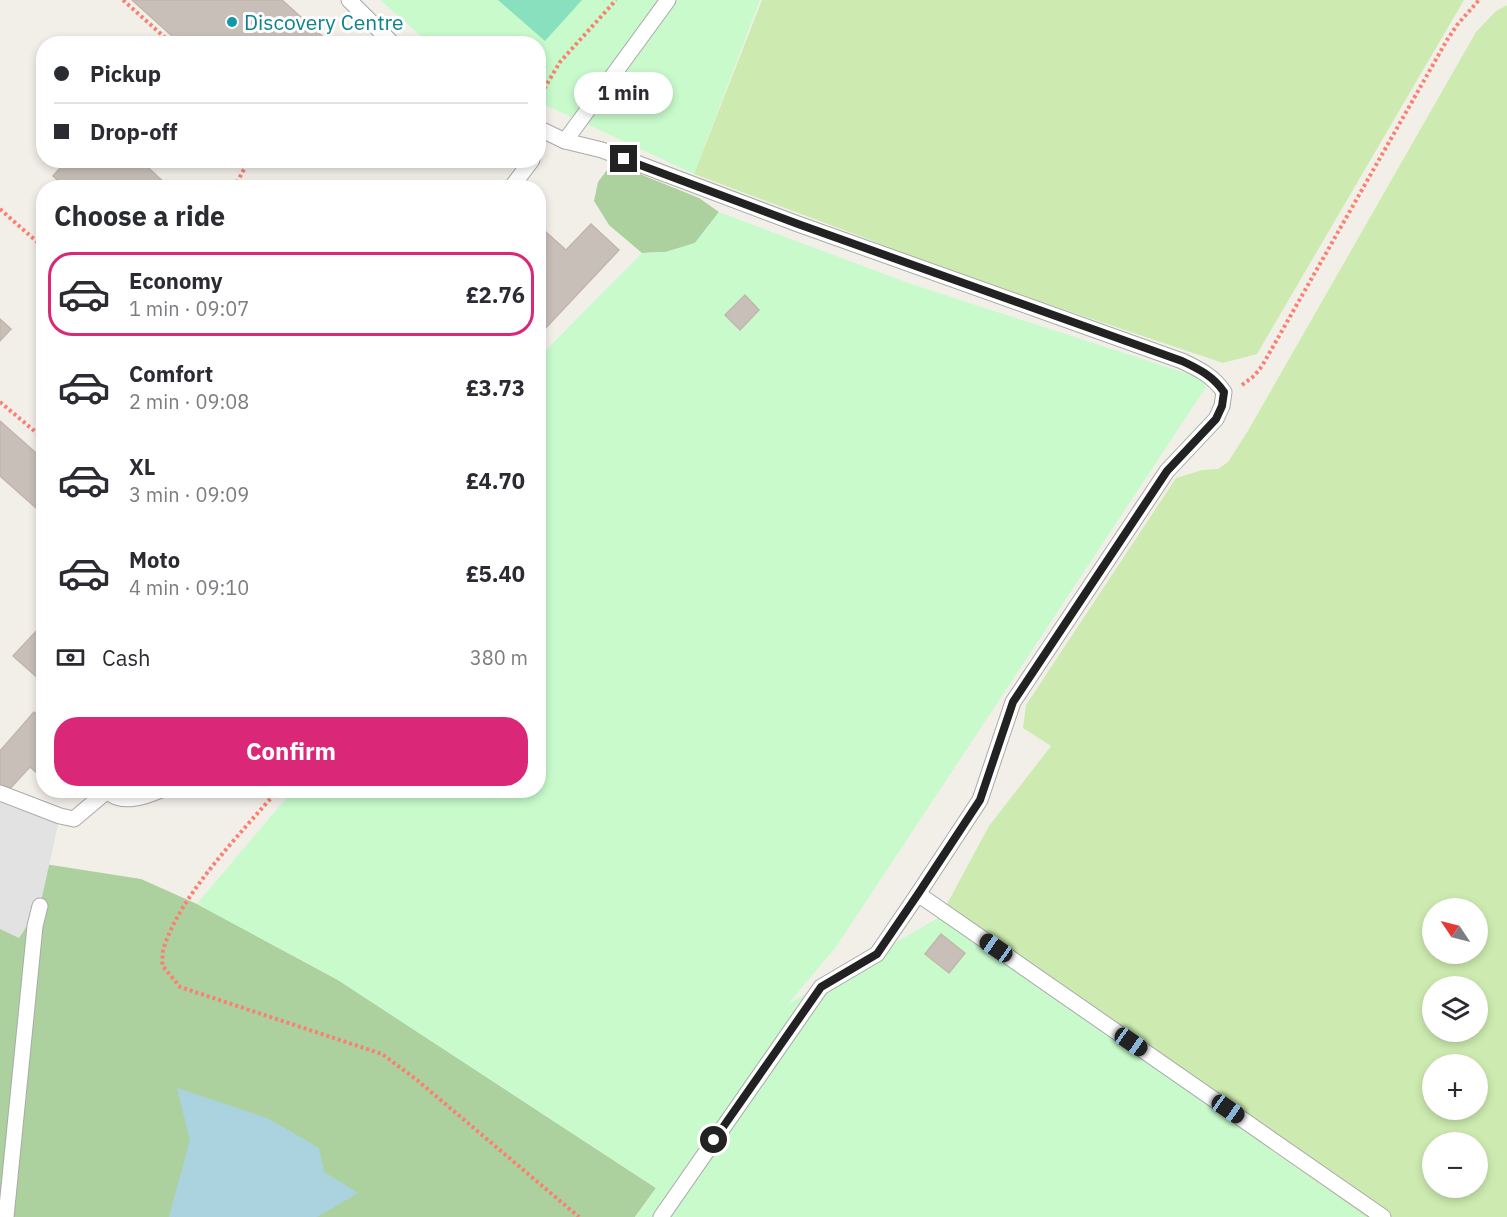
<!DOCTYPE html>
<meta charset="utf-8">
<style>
body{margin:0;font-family:"IBM Plex Sans",sans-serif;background:#f7f7f7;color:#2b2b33;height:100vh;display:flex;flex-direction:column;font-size:22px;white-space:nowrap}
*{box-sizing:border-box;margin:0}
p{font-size:20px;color:#7c7c81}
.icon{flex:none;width:33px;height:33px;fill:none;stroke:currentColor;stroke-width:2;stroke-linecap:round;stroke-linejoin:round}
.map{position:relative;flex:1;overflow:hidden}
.panel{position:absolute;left:36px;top:180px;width:510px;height:618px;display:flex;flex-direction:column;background:#fff;border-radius:24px;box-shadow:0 3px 9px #0003}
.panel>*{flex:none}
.top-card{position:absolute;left:36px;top:36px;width:510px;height:132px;border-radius:24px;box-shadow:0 3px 9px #0003;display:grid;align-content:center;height:132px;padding:0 18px;background:#fff}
.needle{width:39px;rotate:305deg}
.tools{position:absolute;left:1422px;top:898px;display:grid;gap:12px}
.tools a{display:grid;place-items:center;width:66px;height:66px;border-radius:50%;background:#fff;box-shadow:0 3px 9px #0003;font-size:30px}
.end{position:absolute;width:27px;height:27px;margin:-14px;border:8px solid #222;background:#fff;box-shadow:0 0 0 3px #fff}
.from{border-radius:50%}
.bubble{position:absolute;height:42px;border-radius:21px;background:#fff;box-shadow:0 3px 9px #0003;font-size:20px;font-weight:800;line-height:42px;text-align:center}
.car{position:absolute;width:18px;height:36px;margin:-18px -9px;border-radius:8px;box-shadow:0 0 4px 2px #0007;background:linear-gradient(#222 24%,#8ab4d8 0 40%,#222 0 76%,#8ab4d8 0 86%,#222 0)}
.top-card b{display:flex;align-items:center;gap:21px;height:57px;font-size:22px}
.top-card b+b{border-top:2px solid #e1e1e2}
.top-card i{width:15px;height:15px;background:#2b2b33}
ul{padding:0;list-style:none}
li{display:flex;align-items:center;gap:18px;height:84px;margin:0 12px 9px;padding:0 6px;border:3px solid transparent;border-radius:24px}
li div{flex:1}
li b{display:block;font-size:22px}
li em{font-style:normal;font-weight:800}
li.on{border-color:#db2777}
li>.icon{width:54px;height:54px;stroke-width:1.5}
h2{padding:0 18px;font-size:27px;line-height:72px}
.pay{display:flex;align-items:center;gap:15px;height:66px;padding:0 18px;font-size:22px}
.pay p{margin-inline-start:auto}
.action{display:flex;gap:12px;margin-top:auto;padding:12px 18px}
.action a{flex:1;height:69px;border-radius:24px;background:#db2777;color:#fff;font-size:24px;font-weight:800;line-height:69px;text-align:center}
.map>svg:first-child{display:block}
.grass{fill:#cdebb0;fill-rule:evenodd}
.forest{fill:#add19e}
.park{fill:#c8facc}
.pitch{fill:#88e0be}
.parking{fill:#e2e2e2}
.water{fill:#aad3df}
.building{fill:#c7bfb8;stroke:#c4b6ab;stroke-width:1.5}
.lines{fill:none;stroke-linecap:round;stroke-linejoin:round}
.lane-casing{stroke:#a9a9a9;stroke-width:17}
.path{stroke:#fa8072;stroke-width:4;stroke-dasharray:3 3;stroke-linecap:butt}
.lane{stroke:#fff;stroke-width:15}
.route{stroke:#222;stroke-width:8}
.culture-dot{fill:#0f9aa8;stroke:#fff;stroke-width:2}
.labels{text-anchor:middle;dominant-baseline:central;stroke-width:6;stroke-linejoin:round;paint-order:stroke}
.culture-label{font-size:21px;fill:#0d838f;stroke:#fff;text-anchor:start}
</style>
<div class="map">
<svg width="1507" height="1217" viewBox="0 0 1507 1217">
<rect width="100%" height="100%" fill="#f2efe9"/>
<g class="grass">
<path d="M762 0H1464L1257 354 1223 363 916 260 873 241 694 174Z"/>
<path d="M1507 5V1217H1366L940 917 989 826 1051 746 1023 728 1026 705 1176 478 1202 470 1218 469 1228 462 1249 429 1476 32 1496 11ZM1432 909H1478V954H1432ZM1432 987H1478V1032H1432ZM1432 1065H1478V1110H1432ZM1432 1143H1478V1188H1432Z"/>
</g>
<g class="forest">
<path d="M607 170 635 172 699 198 719 212 695 243 666 252 642 253 609 225 594 201 598 182Z"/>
<path d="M0 857 141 879 197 904 338 980 656 1188 635 1217H0Z"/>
</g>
<g class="park">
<path d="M380 0H760L694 174 539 102 538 44 429 43Z"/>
<path d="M719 212 911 284 1210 381 836 947 788 1004 940 917 1366 1217H635L656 1188 338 980 197 904 292 791 538 790 539 357 642 253 666 252 695 243Z"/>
</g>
<path class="pitch" d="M498 0H582L545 41Z"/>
<path class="parking" d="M0 796 60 816 40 906 19 938 0 929Z"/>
<path class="water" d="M177 1088 267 1118 319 1148 324 1172 358 1193 317 1217H169L190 1140Z"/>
<g class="building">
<path d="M132 0H282L331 44H181Z"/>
<path d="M67 160H140L170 188H66L53 176Z"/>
<path d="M591 224 619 250 538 336V225L566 250Z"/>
<path d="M745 295 759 310 740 330 725 315Z"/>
<path d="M0 319 11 329 0 341Z"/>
<path d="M0 421 44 460V515L0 476Z"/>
<path d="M44 623V674L39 679 13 656Z"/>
<path d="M34 712 44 721V779L30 767 6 793 0 788V751Z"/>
<path d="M941 934 965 953 949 973 925 954Z"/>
</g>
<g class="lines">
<g class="lane-casing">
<g id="lane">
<path d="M349 0 393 44"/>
<path d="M538 128 565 141 602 150 798 224 1182 361C1199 369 1213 376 1224 392L1222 406 1216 419 1167 471 1013 702 980 800 918 894 877 954 821 987 661 1217"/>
<path d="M565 141 668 0"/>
<path d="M511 188 532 160"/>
<path d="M105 790C121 805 143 798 161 790"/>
<path d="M0 793 60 816 74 819 106 792"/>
<path d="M918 894 1383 1217"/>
<path d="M6 1217 35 926 40 906"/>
</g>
</g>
<g class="path">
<path d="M123 0 172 44"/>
<path d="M538 99 560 62 616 0"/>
<path d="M234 188 249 160"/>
<path d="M0 209 44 248"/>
<path d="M1242 385 1254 376 1262 366 1447 40 1457 25 1479 0"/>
<path d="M0 402 44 439"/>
<path d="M278 790C241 833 181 894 164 947 162 952 163 959 162 965L180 987 382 1054 417 1080 579 1217"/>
</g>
<use href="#lane" class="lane"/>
</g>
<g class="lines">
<path class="route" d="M624 159 798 224 1182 361C1199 369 1213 376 1224 392L1222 406 1216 419 1167 471 1013 702 980 800 918 894 877 954 821 987 714 1140"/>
</g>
<circle class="culture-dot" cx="232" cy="22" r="6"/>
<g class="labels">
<g class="culture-label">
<text x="244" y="22">Discovery Centre</text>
</g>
</g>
</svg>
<div class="tools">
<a><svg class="needle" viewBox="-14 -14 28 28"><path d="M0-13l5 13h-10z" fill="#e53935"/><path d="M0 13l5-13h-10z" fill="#7c7c81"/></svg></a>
<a><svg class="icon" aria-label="layers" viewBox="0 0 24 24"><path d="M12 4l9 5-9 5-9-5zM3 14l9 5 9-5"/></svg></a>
<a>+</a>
<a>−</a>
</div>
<i class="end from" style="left:714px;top:1140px"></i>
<i class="end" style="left:624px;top:159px"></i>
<div class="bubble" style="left:574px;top:72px;width:99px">1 min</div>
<i class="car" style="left:996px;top:948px;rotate:305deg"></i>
<i class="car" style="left:1131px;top:1042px;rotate:125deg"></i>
<i class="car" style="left:1228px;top:1109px;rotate:125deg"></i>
<div class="top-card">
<b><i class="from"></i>Pickup</b>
<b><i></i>Drop-off</b>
</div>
<section class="panel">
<h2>Choose a ride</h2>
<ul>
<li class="on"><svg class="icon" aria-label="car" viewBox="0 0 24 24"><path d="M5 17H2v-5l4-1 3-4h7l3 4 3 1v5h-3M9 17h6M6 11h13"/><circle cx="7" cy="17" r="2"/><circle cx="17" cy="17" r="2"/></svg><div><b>Economy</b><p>1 min · 09:07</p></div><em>£2.76</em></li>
<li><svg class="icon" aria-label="car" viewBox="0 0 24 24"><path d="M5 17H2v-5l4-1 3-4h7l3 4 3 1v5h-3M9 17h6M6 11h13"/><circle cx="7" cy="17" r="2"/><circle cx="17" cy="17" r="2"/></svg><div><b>Comfort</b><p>2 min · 09:08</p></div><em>£3.73</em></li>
<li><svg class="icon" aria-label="car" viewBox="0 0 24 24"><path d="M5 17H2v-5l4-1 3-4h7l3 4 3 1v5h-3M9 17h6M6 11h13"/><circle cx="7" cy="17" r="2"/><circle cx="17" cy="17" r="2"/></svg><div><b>XL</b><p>3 min · 09:09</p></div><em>£4.70</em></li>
<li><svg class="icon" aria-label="car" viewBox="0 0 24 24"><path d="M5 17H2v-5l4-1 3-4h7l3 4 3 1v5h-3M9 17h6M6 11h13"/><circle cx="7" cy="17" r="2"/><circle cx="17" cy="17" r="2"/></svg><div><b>Moto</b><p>4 min · 09:10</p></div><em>£5.40</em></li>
</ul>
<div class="pay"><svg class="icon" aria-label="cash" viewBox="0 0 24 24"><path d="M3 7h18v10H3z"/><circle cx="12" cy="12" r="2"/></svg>Cash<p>380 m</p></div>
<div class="action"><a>Confirm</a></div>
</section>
</div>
